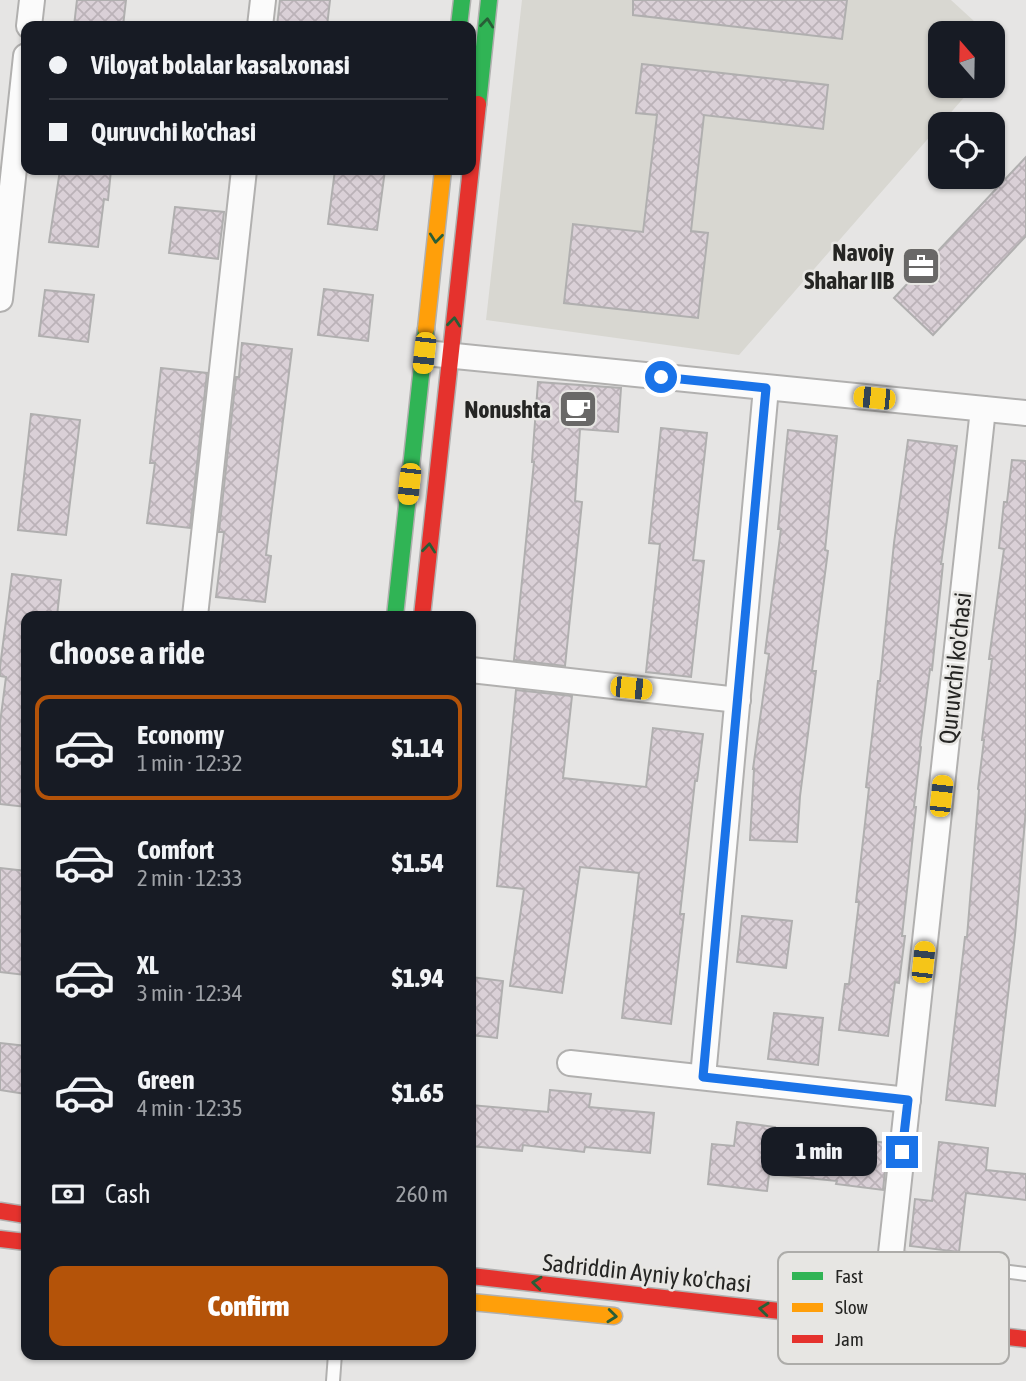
<!DOCTYPE html>
<meta charset="utf-8">
<style>
body{margin:0;font-family:"Asap Condensed",sans-serif;background:#242831;color:#f1f3f6;height:100vh;display:flex;flex-direction:column;font-size:26px;white-space:nowrap}
*{box-sizing:border-box;margin:0}
p{font-size:23px;color:#9ea1a6}
.icon{flex:none;width:38px;height:38px;fill:none;stroke:currentColor;stroke-width:2;stroke-linecap:round;stroke-linejoin:round}
.map{position:relative;flex:1;overflow:hidden}
.panel{position:absolute;left:21px;top:611px;width:455px;height:749px;display:flex;flex-direction:column;background:#171b24;border-radius:14px;box-shadow:0 2px 5px #0004}
.panel>*{flex:none}
.guide{position:absolute;left:21px;top:21px;width:455px;height:154px;border-radius:14px;box-shadow:0 2px 5px #0004;display:grid;align-content:center;height:154px;padding:0 28px;background:#171b24}
.needle{width:46px;rotate:340deg}
.controls{position:absolute;left:928px;top:21px;display:grid;gap:14px}
.controls a{display:grid;place-items:center;width:77px;height:77px;border-radius:14px;background:#171b24;box-shadow:0 2px 5px #0004;font-size:35px}
.end{position:absolute;width:32px;height:32px;margin:-16px;border:9px solid #1a73e8;background:#fff;box-shadow:0 0 0 4px #fff}
.from{border-radius:50%}
.bubble{position:absolute;height:49px;border-radius:14px;background:#171b24;box-shadow:0 2px 5px #0004;font-size:23px;font-weight:800;line-height:49px;text-align:center}
.car{position:absolute;width:21px;height:42px;margin:-21px -10px;border-radius:9px;box-shadow:0 0 5px 2px #0007;background:linear-gradient(#f5c518 24%,#345 0 40%,#f5c518 0 76%,#345 0 86%,#f5c518 0)}
.guide b{display:flex;align-items:center;gap:24px;height:66px;font-size:26px}
.guide b+b{border-top:2px solid #363941}
.guide i{width:18px;height:18px;background:#f1f3f6}
ul{padding:0;list-style:none}
li{display:flex;align-items:center;gap:21px;height:105px;margin:0 14px 10px;padding:0 14px;border:4px solid transparent;border-radius:14px}
li div{flex:1}
li b{display:block;font-size:26px}
li em{font-style:normal;font-weight:800}
li.current{border-color:#b45309}
li>.icon{width:63px;height:63px;stroke-width:1.5}
h2{padding:0 28px;font-size:32px;line-height:84px}
.pay{display:flex;align-items:center;gap:18px;height:77px;padding:0 28px;font-size:26px}
.pay p{margin-inline-start:auto}
.cta{display:flex;gap:14px;margin-top:auto;padding:14px 28px}
.cta a{flex:1;height:80px;border-radius:14px;background:#b45309;color:#fff;font-size:28px;font-weight:800;line-height:80px;text-align:center}
.map>svg:first-child{display:block}
.built{fill:#d8d7d1}
.building{fill:url(#building-cross-hatch);stroke:#b0afaf;stroke-width:2}
.lines{fill:none;stroke-linecap:round;stroke-linejoin:round}
.lane-casing{stroke:#b1b0af;stroke-width:16}
.street-casing{stroke:#b1b0af;stroke-width:28}
.fast-casing{stroke:#b1b0af;stroke-width:19}
.slow-casing{stroke:#b1b0af;stroke-width:19}
.jam-casing{stroke:#b1b0af;stroke-width:19}
.lane{stroke:#fbfbfb;stroke-width:12}
.street{stroke:#fbfbfb;stroke-width:24}
.fast{stroke:#30b455;stroke-width:16}
.slow{stroke:#ff9f0a;stroke-width:16}
.jam{stroke:#e5322d;stroke-width:16}
.oneway{stroke:#295e37}
.route{stroke:#1a73e8;stroke-width:9}
.labels{text-anchor:middle;dominant-baseline:central;stroke-width:5;stroke-linejoin:round;paint-order:stroke}
.poi-label{font-size:24px;font-weight:bold;fill:#252523;stroke:#e7e6e3;text-anchor:end}
.street-label{font-size:24px;fill:#252523;stroke:#e7e6e3}
.key{fill:#e7e6e3;stroke:#adaca9;stroke-width:2}
.key-label{font-size:19px;fill:#252523}
</style>
<div class="map">
<svg width="1026" height="1381" viewBox="0 0 1026 1381">
<defs>
<pattern id="building-cross-hatch" width="8" height="8" patternUnits="userSpaceOnUse" patternTransform="scale(1.75)"><rect width="8" height="8" fill="#dad0d7"/><path d="M0 0l8 8M0 8l8-8" fill="none" stroke="#bbb2b8"/></pattern>
</defs>
<rect width="100%" height="100%" fill="#e6e5e4"/>
<path class="built" d="M522 0H951L987 33H940V86H974L739 355 486 320Z"/>
<g class="building">
<path d="M77 0H126L123 26H74Z"/>
<path d="M280 0H330L327 26H277Z"/>
<path d="M633 0H847L842 39 633 15Z"/>
<path d="M642 64 828 85 823 129 704 115 691 231 708 233 698 318 564 303 573 224 643 232 657 115 636 113Z"/>
<path d="M1026 157V236L933 335 894 298Z"/>
<path d="M60 170H111L108 200 104 199 98 247 49 242Z"/>
<path d="M335 170H385L377 230 328 224Z"/>
<path d="M175 207 224 212 218 259 169 253Z"/>
<path d="M324 289 373 295 368 341 318 335Z"/>
<path d="M45 290 94 295 88 342 39 336Z"/>
<path d="M242 343 292 349 266 555 271 556 265 602 216 597 224 532H219L236 377H239Z"/>
<path d="M161 368 207 373 190 528 147 523 155 463H150Z"/>
<path d="M538 382 621 388 618 432 580 429 575 501 582 502 565 666 514 660 534 462H532Z"/>
<path d="M31 414 80 420 66 535 18 530Z"/>
<path d="M661 428 707 433 693 560 704 561 691 677 646 672 660 544 649 543Z"/>
<path d="M788 430 837 436 825 550 828 551 812 671H816L800 796 797 842 750 840 754 769H753L769 654 765 653 781 529H778Z"/>
<path d="M908 440 957 446 941 564H943L932 670 930 669 920 746 921 747 914 807H916L902 936H905L899 983 895 982 888 1036 839 1030 845 984H849L859 902H856L869 788 866 787 873 728 878 681H880L894 543Z"/>
<path d="M1012 460 1026 461V809L1015 935 995 1106 946 1100 965 937H967L979 790 978 789 984 740H982L992 659H989L1004 549 999 548 1004 502H1007Z"/>
<path d="M12 574 61 580 57 616H26V807L0 804V723L6 677 0 676V667Z"/>
<path d="M516 690 572 696 563 778 646 787 653 728 703 734 697 781H695L680 914H684L671 1024 622 1018 639 873 580 867 562 993 510 986 524 889 497 886Z"/>
<path d="M0 868 26 871V963L25 975 0 972Z"/>
<path d="M742 916 792 921 786 968 737 962Z"/>
<path d="M471 977 503 981 497 1038 471 1035Z"/>
<path d="M774 1013 823 1018 818 1065 768 1059Z"/>
<path d="M0 1043 26 1046V1094L0 1090Z"/>
<path d="M550 1090 591 1094 589 1107 654 1113 650 1153 585 1147 584 1152 523 1145 522 1151 471 1146V1105L548 1112Z"/>
<path d="M737 1122 775 1127 774 1134 842 1140V1138L888 1143 883 1190 836 1184 837 1181 769 1174 767 1191 708 1184 712 1144 734 1146Z"/>
<path d="M939 1142 988 1148 986 1170 1026 1174V1200L966 1193 959 1252 910 1246 915 1199 932 1201Z"/>
</g>
<g class="lines">
<g class="lane-casing">
<g id="lane">
<path d="M891 1257 1026 1274"/>
<path d="M333 1381 335 1354"/>
</g>
</g>
<g class="street-casing">
<g id="street">
<path d="M29 26 32 0"/>
<path d="M260 26 263 0"/>
<path d="M0 299 26 56"/>
<path d="M435 354 1026 413"/>
<path d="M195 616 244 170"/>
<path d="M471 670 738 700"/>
<path d="M570 1063 908 1100"/>
<path d="M703 1077 766 388"/>
<path d="M881 1345 983 409"/>
</g>
</g>
<g class="fast-casing">
<g id="fast">
<path d="M459 26 462 0"/>
<path d="M478 104 489 0"/>
<path d="M395 616 426 329"/>
</g>
</g>
<g class="slow-casing">
<g id="slow">
<path d="M426 329 443 170"/>
<path d="M471 1302 614 1316"/>
</g>
</g>
<g class="jam-casing">
<g id="jam">
<path d="M422 616 478 104"/>
<path d="M0 1211 26 1215"/>
<path d="M0 1239 26 1242"/>
<path d="M471 1276 1026 1339"/>
</g>
</g>
<use href="#lane" class="lane"/>
<use href="#street" class="street"/>
<use href="#fast" class="fast"/>
<use href="#slow" class="slow"/>
<use href="#jam" class="jam"/>
</g>
<defs><path id="oneway-chevron" d="M-2-3.5L2.5 0L-2 3.5" fill="none" stroke-width="1.6" stroke-linecap="round" stroke-linejoin="round" transform="scale(1.75)"/></defs>
<g class="oneway">
<use href="#oneway-chevron" transform="translate(487 23) rotate(-84)"/>
<use href="#oneway-chevron" transform="translate(436 238) rotate(96)"/>
<use href="#oneway-chevron" transform="translate(454 322) rotate(-84)"/>
<use href="#oneway-chevron" transform="translate(429 548) rotate(-84)"/>
<use href="#oneway-chevron" transform="translate(537 1283) rotate(-174)"/>
<use href="#oneway-chevron" transform="translate(764 1309) rotate(-174)"/>
<use href="#oneway-chevron" transform="translate(612 1316) rotate(6)"/>
</g>
<g class="lines">
<path class="route" d="M661 377 766 388 703 1077 908 1100 902 1152"/>
</g>
<defs>
<g id="office-square" transform="scale(2.0125)"><rect x="-9" y="-9" width="18" height="18" rx="4" fill="#696867" stroke="#e7e6e3"/><path d="M-6-3h4V-5.5h4V-3h4V5H-6ZM-1-4.5V-3h2v-1.5ZM-6 0V1H6V0Z" fill="#fff"/></g>
<g id="cafe-square" transform="scale(2.0125)"><rect x="-9" y="-9" width="18" height="18" rx="4" fill="#696867" stroke="#e7e6e3"/><path d="M-5.5-4.5H6V0H3Q3 3.5 0 3.5H-2.5Q-5.5 3.5-5.5 0ZM3-3.2v2h1.7v-2ZM-6 4.5H4V6H-6Z" fill="#fff"/></g>
</defs>
<g fill-rule="evenodd">
<use href="#office-square" x="921" y="266"/>
<use href="#cafe-square" x="578" y="409"/>
</g>
<g class="labels">
<g class="poi-label">
<text x="894" y="252">Navoiy<tspan x="894" dy="28">Shahar IIB</tspan></text>
<text x="551" y="409">Nonushta</text>
</g>
<g class="street-label">
<text transform="translate(955 668) rotate(-84)">Quruvchi ko'chasi</text>
<text transform="translate(647 1273) rotate(6)">Sadriddin Ayniy ko'chasi</text>
</g>
</g>
<rect x="778" y="1252" width="231" height="112" rx="10" class="key"/>
<rect x="792" y="1272" width="31" height="8" fill="#30b455"/>
<rect x="792" y="1303" width="31" height="9" fill="#ff9f0a"/>
<rect x="792" y="1335" width="31" height="8" fill="#e5322d"/>
<g class="key-label">
<text x="835" y="1283">Fast</text>
<text x="835" y="1314">Slow</text>
<text x="835" y="1346">Jam</text>
</g>
</svg>
<div class="controls">
<a><svg class="needle" viewBox="-14 -14 28 28"><path d="M0-13l5 13h-10z" fill="#e53935"/><path d="M0 13l5-13h-10z" fill="#9ea1a6"/></svg></a>
<a><svg class="icon" aria-label="locate" viewBox="0 0 24 24"><circle cx="12" cy="12" r="6"/><path d="M12 2v4M12 18v4M2 12h4M18 12h4"/></svg></a>
</div>
<i class="end from" style="left:661px;top:377px"></i>
<i class="end" style="left:902px;top:1152px"></i>
<div class="bubble" style="left:761px;top:1127px;width:116px">1 min</div>
<i class="car" style="left:424px;top:353px;rotate:186deg"></i>
<i class="car" style="left:874px;top:398px;rotate:276deg"></i>
<i class="car" style="left:409px;top:484px;rotate:186deg"></i>
<i class="car" style="left:631px;top:688px;rotate:96deg"></i>
<i class="car" style="left:941px;top:796px;rotate:6deg"></i>
<i class="car" style="left:923px;top:962px;rotate:6deg"></i>
<div class="guide">
<b><i class="from"></i>Viloyat bolalar kasalxonasi</b>
<b><i></i>Quruvchi ko'chasi</b>
</div>
<section class="panel">
<h2>Choose a ride</h2>
<ul>
<li class="current"><svg class="icon" aria-label="car" viewBox="0 0 24 24"><path d="M5 17H2v-5l4-1 3-4h7l3 4 3 1v5h-3M9 17h6M6 11h13"/><circle cx="7" cy="17" r="2"/><circle cx="17" cy="17" r="2"/></svg><div><b>Economy</b><p>1 min · 12:32</p></div><em>$1.14</em></li>
<li><svg class="icon" aria-label="car" viewBox="0 0 24 24"><path d="M5 17H2v-5l4-1 3-4h7l3 4 3 1v5h-3M9 17h6M6 11h13"/><circle cx="7" cy="17" r="2"/><circle cx="17" cy="17" r="2"/></svg><div><b>Comfort</b><p>2 min · 12:33</p></div><em>$1.54</em></li>
<li><svg class="icon" aria-label="car" viewBox="0 0 24 24"><path d="M5 17H2v-5l4-1 3-4h7l3 4 3 1v5h-3M9 17h6M6 11h13"/><circle cx="7" cy="17" r="2"/><circle cx="17" cy="17" r="2"/></svg><div><b>XL</b><p>3 min · 12:34</p></div><em>$1.94</em></li>
<li><svg class="icon" aria-label="car" viewBox="0 0 24 24"><path d="M5 17H2v-5l4-1 3-4h7l3 4 3 1v5h-3M9 17h6M6 11h13"/><circle cx="7" cy="17" r="2"/><circle cx="17" cy="17" r="2"/></svg><div><b>Green</b><p>4 min · 12:35</p></div><em>$1.65</em></li>
</ul>
<div class="pay"><svg class="icon" aria-label="cash" viewBox="0 0 24 24"><path d="M3 7h18v10H3z"/><circle cx="12" cy="12" r="2"/></svg>Cash<p>260 m</p></div>
<div class="cta"><a>Confirm</a></div>
</section>
</div>
